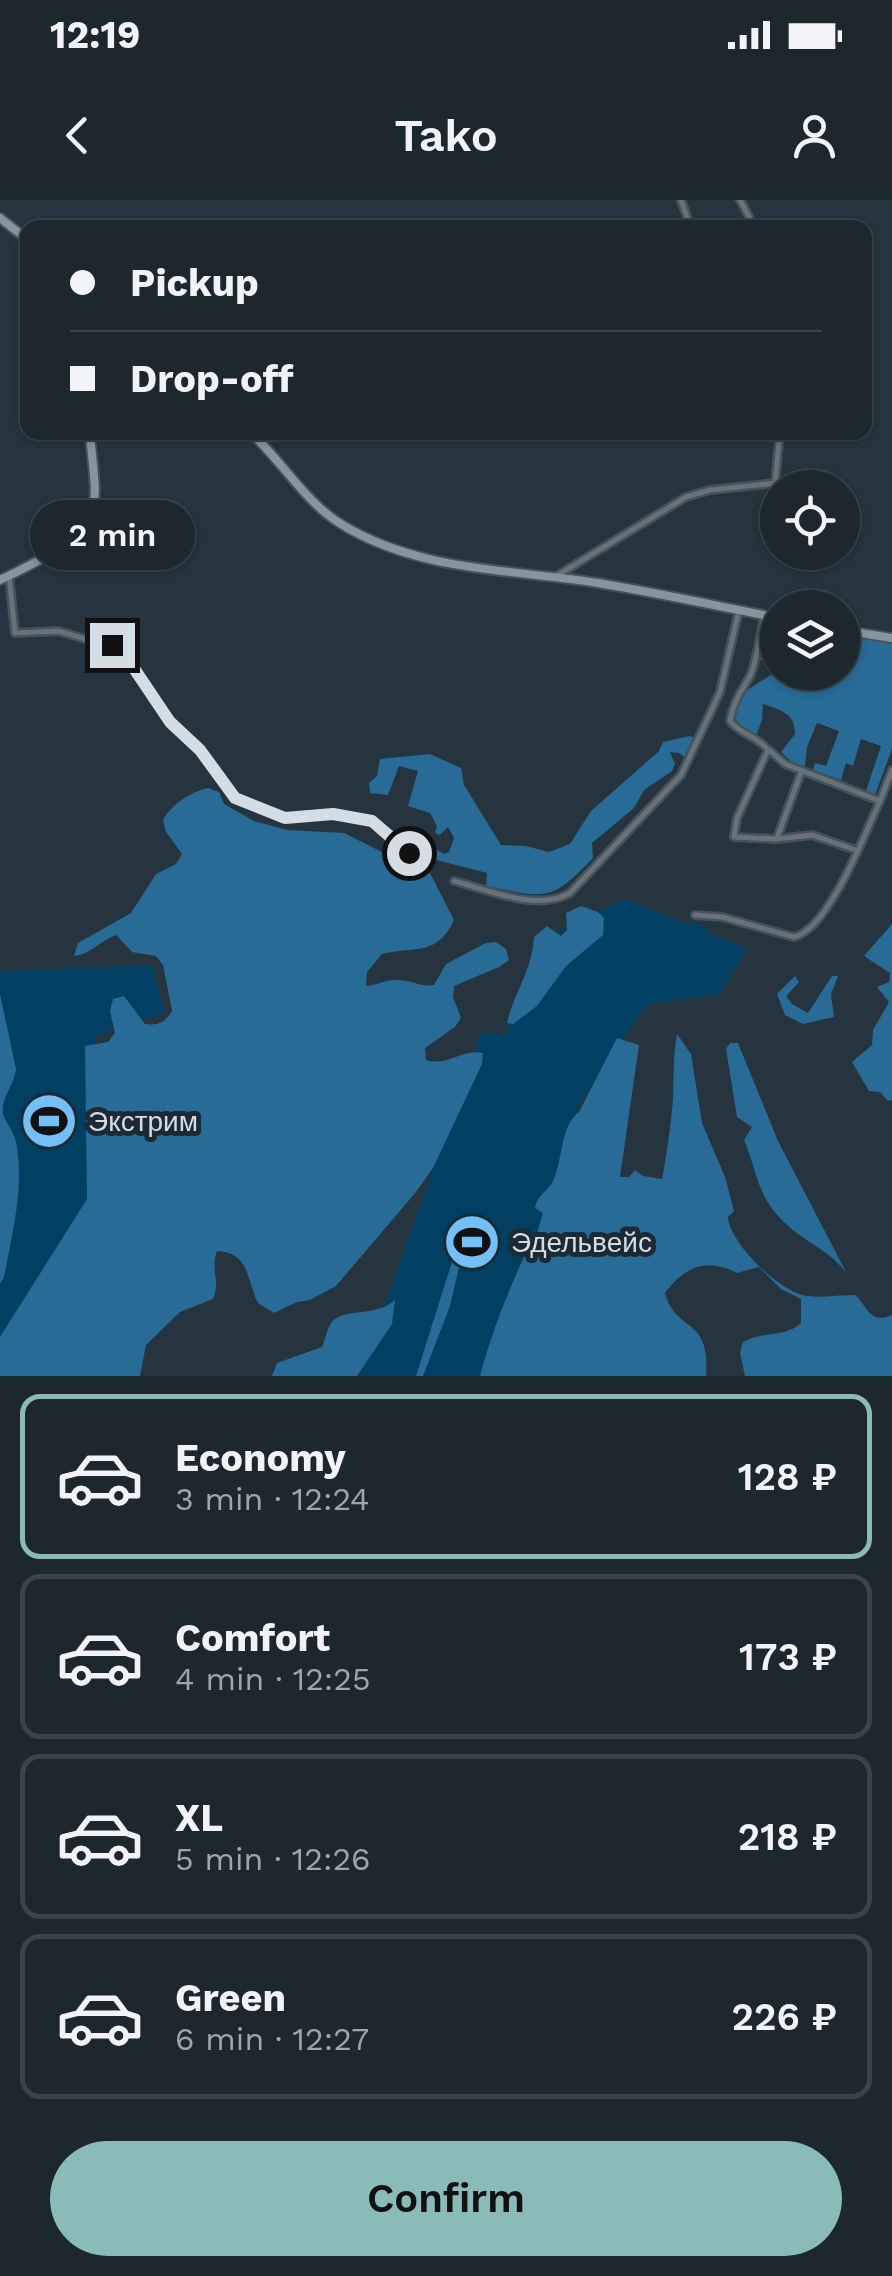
<!DOCTYPE html>
<meta charset="utf-8">
<style>
body{margin:0;font-family:"Work Sans",sans-serif;background:#29333a;color:#f1f3f6;height:100vh;display:flex;flex-direction:column;font-size:38px;white-space:nowrap}
*{box-sizing:border-box;margin:0}
p{font-size:32px;color:#a0a5aa}
.icon{flex:none;width:55px;height:55px;fill:none;stroke:currentColor;stroke-width:2;stroke-linecap:round;stroke-linejoin:round}
.map{position:relative;height:1176px;overflow:hidden}
.sheet{display:flex;flex-direction:column;background:#1c272e;flex:1}
.sheet>*{flex:none}
.top-card{position:absolute;left:20px;top:20px;width:852px;height:220px;border-radius:20px;box-shadow:0 2px 8px #0004,0 0 0 2px #3a444a;display:grid;align-content:center;height:220px;padding:0 50px;background:#1c272e}
.fabs{position:absolute;left:760px;top:270px;display:grid;gap:20px}
.fabs a{display:grid;place-items:center;width:100px;height:100px;border-radius:50%;background:#1c272e;box-shadow:0 2px 8px #0004,0 0 0 2px #3a444a;font-size:50px}
.end{position:absolute;width:45px;height:45px;margin:-22px;border:12px solid #d4dde4;background:#111;box-shadow:0 0 0 5px #111}
.from{border-radius:50%}
.bubble{position:absolute;height:70px;border-radius:35px;background:#1c272e;box-shadow:0 2px 8px #0004,0 0 0 2px #3a444a;font-size:32px;font-weight:600;line-height:70px;text-align:center}
.top-card b{display:flex;align-items:center;gap:35px;height:95px;font-size:38px}
.top-card b+b{border-top:2px solid #3a444a}
.top-card i{width:25px;height:25px;background:#f1f3f6}
ul{padding:18px 0 0;list-style:none}
li{display:flex;align-items:center;gap:30px;height:165px;margin:0 20px 15px;padding:0 30px;border:5px solid #3a444a;border-radius:20px}
li div{flex:1}
li b{display:block;font-size:38px}
li em{font-style:normal;font-weight:600}
li.active{border-color:#8bbbb9}
li>.icon{width:90px;height:90px;stroke-width:1.5}
.cta{display:flex;gap:20px;margin-top:auto;padding:20px 50px}
.cta a{flex:1;height:115px;border-radius:60px;background:#8bbbb9;color:#111;font-size:40px;font-weight:600;line-height:115px;text-align:center}
.status{display:flex;justify-content:space-between;align-items:center;height:70px;padding:0 50px;background:#1c272e;direction:ltr}
.status svg{height:28px;fill:currentColor}
header{display:flex;justify-content:space-between;align-items:center;height:130px;padding:0 50px;background:#1c272e;font-size:45px;font-weight:600}
.map>svg:first-child{display:block}
.green{fill:#014062}
.forest{fill:#286b96}
.lines{fill:none;stroke-linecap:round;stroke-linejoin:round}
.street-casing{stroke:#44525c;stroke-width:10}
.secondary-casing{stroke:#44525c;stroke-width:12}
.street{stroke:#697176;stroke-width:5}
.secondary{stroke:#88949d;stroke-width:8}
.route{stroke:#d4dde4;stroke-width:12}
.labels{text-anchor:middle;dominant-baseline:central;stroke-width:10;stroke-linejoin:round;paint-order:stroke}
.poi-label{font-size:28px;fill:#d4dde4;stroke:#1b2a34;text-anchor:start}
</style>
<div class="status"><b>12:19</b><svg viewBox="0 0 49 12"><path d="M0 12V9h3v3zM5 12V6h3v6zM10 12V3h3v9zM15 12V0h3v12zM26 1h20v11H26zM47 4h2v5h-2z"/></svg></div>
<header><svg class="icon" aria-label="back" viewBox="0 0 24 24"><path d="M15 5l-7 7 7 7"/></svg>Tako<svg class="icon" aria-label="person" viewBox="0 0 24 24"><circle cx="12" cy="8" r="4"/><path d="M4 21q1-7 8-7t8 7"/></svg></header>
<div class="map">
<svg width="892" height="1176" viewBox="0 0 892 1176">
<rect width="100%" height="100%" fill="#25343e"/>
<g class="green">
<path d="M624 699 690 725 693 721 707 728 706 732 747 749 720 794 646 805 577 909 496 1176H360L481 833 506 835 539 741Z"/>
<path d="M152 765 165 813 96 836 99 1007 0 1150V771Z"/>
</g>
<g class="forest">
<path d="M766 422 777 424 778 472H842L843 433 892 442V549L875 595 866 591 881 546 861 539 853 566 846 563 841 580 813 570 815 563 826 566 839 531 817 523 807 547 805 566 793 563 781 552 795 534C795 513 781 510 763 504L762 520 756 536 739 527 734 515 741 494 774 473 765 459 756 462Z"/>
<path d="M690 536 695 539 688 559 679 553 670 552 675 564 672 571 644 590 634 608 592 643 593 658C550 703 546 698 486 686L487 673 417 655 412 648 415 637 444 654 449 652 454 638 448 627 440 635 435 633 437 626 430 613 408 606 418 571 399 566 388 595 370 593 369 583 377 576 380 559 430 554 461 568 464 585 501 645 526 646 549 652 570 644 591 611 659 551 663 542Z"/>
<path d="M208 588 219 592 224 604 254 621 287 630 344 633 396 659 419 667 430 673 454 720C437 757 414 746 382 754L367 772 366 786C378 785 389 778 400 780 413 781 421 787 434 785L446 764 486 743 496 742 506 749 509 760 499 767 454 786 453 797 461 818 455 827 425 848 426 860C447 867 462 848 483 853L482 864 433 968 416 992 336 1086 310 1100 297 1102 274 1113 258 1103C246 1080 251 1053 217 1051 210 1068 221 1082 213 1099L180 1112 146 1145 140 1176H0V1137L87 999 85 846 108 842 115 833 110 811 113 799 124 796 145 824C159 826 165 822 172 811L163 765 156 756 132 752 116 735C99 741 92 754 74 756L78 743 131 713 156 674 176 664 182 654 166 632 163 620C171 605 190 592 208 588Z"/>
<path d="M581 706 598 712 604 718 603 735 566 766 537 806 513 824 507 823C515 790 532 771 534 737L547 726 561 736 567 730 566 713Z"/>
<path d="M892 724V900L888 901 880 892 869 891 852 862 872 845 873 830 889 802 877 787 889 782 890 773 864 756Z"/>
<path d="M795 776 799 782 786 796 792 804 808 813 832 776H838L831 794 834 817 803 824 785 815 777 794Z"/>
<path d="M0 794 16 869C15 884 0 899 3 914 6 924 14 931 16 942 25 986 12 1034 4 1077L0 1084Z"/>
<path d="M677 834 691 854 702 923 725 977 734 1011 728 1017C729 1043 781 1093 807 1096 822 1098 839 1095 855 1095 868 1106 869 1125 892 1115V1176H745L740 1153 743 1142C762 1131 785 1138 801 1123V1099L781 1089 759 1067 737 1073C707 1057 684 1067 665 1093 676 1134 711 1115 706 1176H480C492 1131 508 1092 527 1050H532L543 1013 535 1008C537 995 547 992 553 981 563 961 560 925 579 912L617 838 639 845 620 977H629L635 970 643 976 662 979C667 952 671 925 673 899 674 876 673 856 677 834Z"/>
<path d="M730 843H738L778 941 847 1074C831 1051 806 1043 786 1024 756 996 758 973 744 940L752 927 737 917 726 849Z"/>
<path d="M457 1046 462 1048V1054L450 1106 423 1176H416Z"/>
<path d="M395 1100 392 1124 357 1176H272L277 1163 322 1147C325 1140 327 1129 331 1123 342 1107 375 1118 395 1100Z"/>
</g>
<g class="lines">
<g class="street-casing">
<g id="street">
<path d="M681 0 691 28"/>
<path d="M740 0 755 28"/>
<path d="M9 375 15 433 58 431 120 449 170 523 199 550 235 598 285 618 333 614 372 621 399 641 409 653"/>
<path d="M558 375 686 297 710 290 775 283 780 232"/>
<path d="M764 416C761 431 756 466 749 478 740 493 733 503 730 521 741 535 758 536 768 550L737 618 734 637 777 639 812 635 856 650"/>
<path d="M769 550 785 564 880 601 892 570"/>
<path d="M777 638 802 570"/>
<path d="M454 681C488 690 537 712 570 693L681 575 720 492 739 410"/>
<path d="M695 715 722 717 794 737C829 729 865 633 880 601"/>
</g>
</g>
<g class="secondary-casing">
<g id="secondary">
<path d="M0 18 28 40"/>
<path d="M250 232C282 261 305 302 341 324 419 372 511 369 598 383 658 393 718 406 778 418"/>
<path d="M0 380C24 368 89 339 93 312 98 287 91 257 90 232"/>
<path d="M842 430 892 438"/>
</g>
</g>
<use href="#street" class="street"/>
<use href="#secondary" class="secondary"/>
</g>
<g class="lines">
<path class="route" d="M112 445 123 452 170 522 200 550 235 598 285 618 333 614 372 621 409 653"/>
</g>
<defs>
<g id="stadium-disc" transform="scale(2.875)"><circle r="9.5" fill="#74c0f6" stroke="#1b2a34"/><path d="M0-5a6.5 5 0 1 0 0 10a6.5 5 0 1 0 0-10ZM-3.5-1.8h7v3.6h-7Z" fill="#111"/></g>
</defs>
<g fill-rule="evenodd">
<use href="#stadium-disc" x="49" y="921"/>
<use href="#stadium-disc" x="472" y="1042"/>
</g>
<g class="labels">
<g class="poi-label">
<text x="88" y="921">Экстрим</text>
<text x="511" y="1042">Эдельвейс</text>
</g>
</g>
</svg>
<div class="fabs">
<a><svg class="icon" aria-label="locate" viewBox="0 0 24 24"><circle cx="12" cy="12" r="6"/><path d="M12 2v4M12 18v4M2 12h4M18 12h4"/></svg></a>
<a><svg class="icon" aria-label="layers" viewBox="0 0 24 24"><path d="M12 4l9 5-9 5-9-5zM3 14l9 5 9-5"/></svg></a>
</div>
<i class="end from" style="left:409px;top:653px"></i>
<i class="end" style="left:112px;top:445px"></i>
<div class="bubble" style="left:30px;top:300px;width:165px">2 min</div>
<div class="top-card">
<b><i class="from"></i>Pickup</b>
<b><i></i>Drop-off</b>
</div>
</div>
<section class="sheet">
<ul>
<li class="active"><svg class="icon" aria-label="car" viewBox="0 0 24 24"><path d="M5 17H2v-5l4-1 3-4h7l3 4 3 1v5h-3M9 17h6M6 11h13"/><circle cx="7" cy="17" r="2"/><circle cx="17" cy="17" r="2"/></svg><div><b>Economy</b><p>3 min · 12:24</p></div><em>128 ₽</em></li>
<li><svg class="icon" aria-label="car" viewBox="0 0 24 24"><path d="M5 17H2v-5l4-1 3-4h7l3 4 3 1v5h-3M9 17h6M6 11h13"/><circle cx="7" cy="17" r="2"/><circle cx="17" cy="17" r="2"/></svg><div><b>Comfort</b><p>4 min · 12:25</p></div><em>173 ₽</em></li>
<li><svg class="icon" aria-label="car" viewBox="0 0 24 24"><path d="M5 17H2v-5l4-1 3-4h7l3 4 3 1v5h-3M9 17h6M6 11h13"/><circle cx="7" cy="17" r="2"/><circle cx="17" cy="17" r="2"/></svg><div><b>XL</b><p>5 min · 12:26</p></div><em>218 ₽</em></li>
<li><svg class="icon" aria-label="car" viewBox="0 0 24 24"><path d="M5 17H2v-5l4-1 3-4h7l3 4 3 1v5h-3M9 17h6M6 11h13"/><circle cx="7" cy="17" r="2"/><circle cx="17" cy="17" r="2"/></svg><div><b>Green</b><p>6 min · 12:27</p></div><em>226 ₽</em></li>
</ul>
<div class="cta"><a>Confirm</a></div>
</section>
